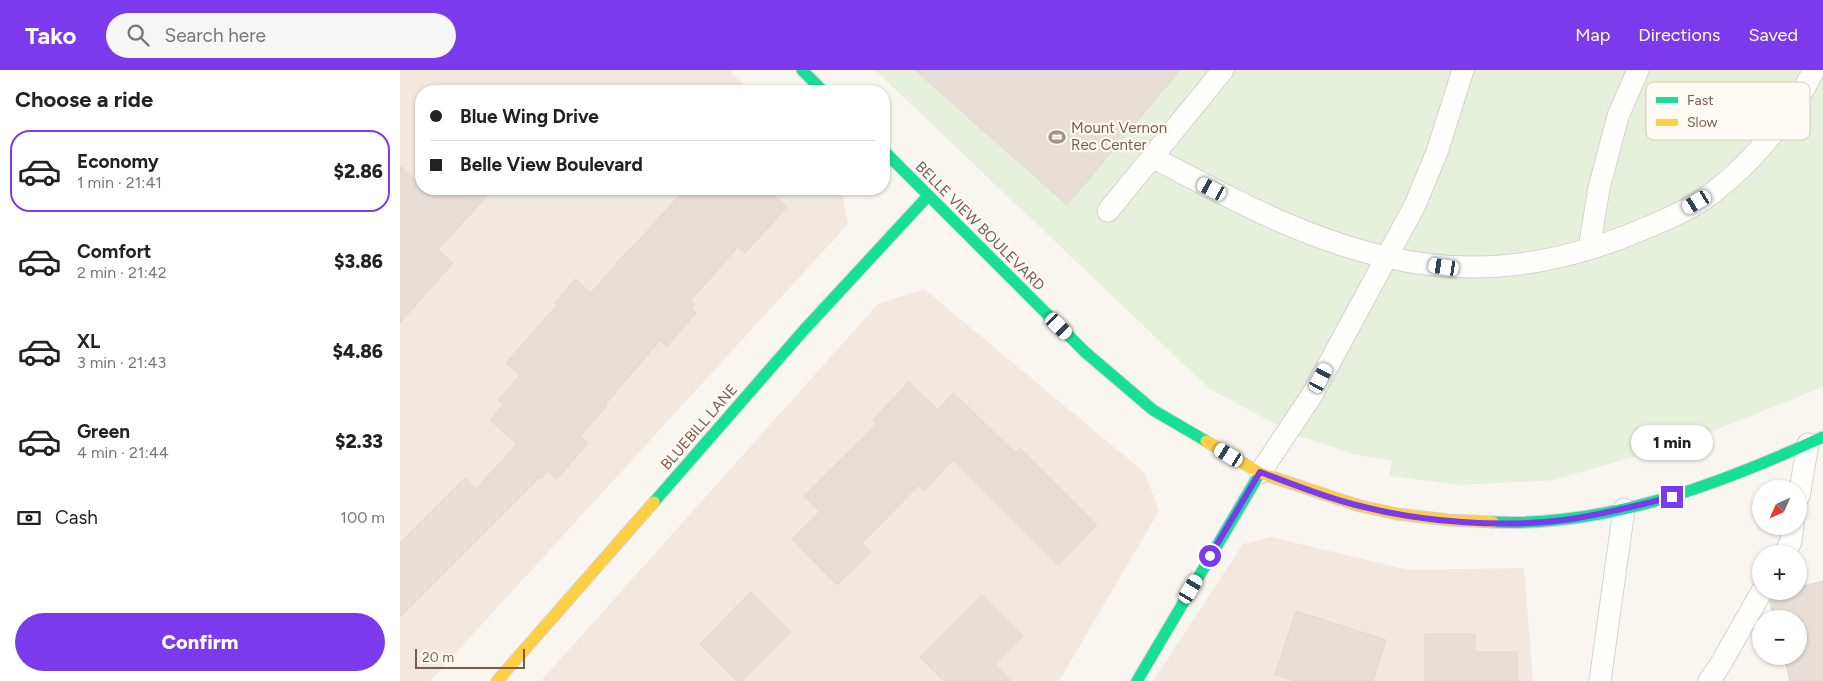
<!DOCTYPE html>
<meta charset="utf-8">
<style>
body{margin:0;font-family:Figtree,sans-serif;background:#f6f6f6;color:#222;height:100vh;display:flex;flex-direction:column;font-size:19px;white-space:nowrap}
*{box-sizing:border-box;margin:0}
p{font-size:16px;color:#767676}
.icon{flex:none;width:28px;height:28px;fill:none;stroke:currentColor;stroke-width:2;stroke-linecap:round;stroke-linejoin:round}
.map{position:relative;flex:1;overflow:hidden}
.sheet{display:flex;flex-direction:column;background:#fff;width:400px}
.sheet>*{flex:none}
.guide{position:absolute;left:15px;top:15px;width:475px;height:110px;border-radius:20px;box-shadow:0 1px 4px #0004;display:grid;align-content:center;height:110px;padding:0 15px;background:#fff}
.needle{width:32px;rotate:225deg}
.controls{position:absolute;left:1352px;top:410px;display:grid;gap:10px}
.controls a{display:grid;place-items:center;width:55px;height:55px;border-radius:50%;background:#fff;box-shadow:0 1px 4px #0004;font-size:25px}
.scale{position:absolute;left:15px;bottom:12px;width:110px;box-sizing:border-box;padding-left:5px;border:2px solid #7a5c4d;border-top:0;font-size:14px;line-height:18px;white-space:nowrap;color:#7a5c4d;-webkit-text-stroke:4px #fffaf3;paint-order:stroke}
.end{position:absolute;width:22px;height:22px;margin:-11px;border:6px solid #7c3aed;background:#fff;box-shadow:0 0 0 2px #fff}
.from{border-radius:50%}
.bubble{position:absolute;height:35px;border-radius:18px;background:#fff;box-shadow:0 1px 4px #0004;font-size:16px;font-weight:800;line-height:35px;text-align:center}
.car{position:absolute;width:15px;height:30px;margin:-15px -8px;border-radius:6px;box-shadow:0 0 4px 1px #0007;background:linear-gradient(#fff 24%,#345 0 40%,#fff 0 76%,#345 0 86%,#fff 0)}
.guide b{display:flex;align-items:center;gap:18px;height:48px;font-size:19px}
.guide b+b{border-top:1px solid #e0e0e0}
.guide i{width:12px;height:12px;background:#222}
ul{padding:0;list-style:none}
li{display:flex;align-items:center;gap:15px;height:82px;margin:0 10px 8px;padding:0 5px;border:2px solid transparent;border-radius:20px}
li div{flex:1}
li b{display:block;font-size:19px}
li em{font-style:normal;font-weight:800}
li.selected{border-color:#7c3aed}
li>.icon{width:45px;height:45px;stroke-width:1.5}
h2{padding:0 15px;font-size:22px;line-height:60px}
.pay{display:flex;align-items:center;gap:12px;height:55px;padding:0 15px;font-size:19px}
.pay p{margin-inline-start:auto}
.button{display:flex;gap:10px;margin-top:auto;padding:10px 15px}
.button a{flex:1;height:58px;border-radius:30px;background:#7c3aed;color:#fff;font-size:20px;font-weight:800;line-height:58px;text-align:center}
header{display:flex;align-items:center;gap:30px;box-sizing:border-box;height:70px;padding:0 25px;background:#7c3aed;color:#fff}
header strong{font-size:24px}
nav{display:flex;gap:28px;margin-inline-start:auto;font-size:18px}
.search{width:350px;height:45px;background:#f6f6f6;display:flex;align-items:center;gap:12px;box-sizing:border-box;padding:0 18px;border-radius:28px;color:#767676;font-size:19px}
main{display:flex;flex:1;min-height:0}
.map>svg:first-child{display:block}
.residential{fill:#f2e8de}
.green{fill:#e7f0db}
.building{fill:#e6ded7;stroke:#e2d8d2}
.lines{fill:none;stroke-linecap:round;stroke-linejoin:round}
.lane-casing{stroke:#d7d1cb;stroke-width:23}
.fast-casing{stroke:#d9d2cb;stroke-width:13}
.slow-casing{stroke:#d9d2cb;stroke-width:13}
.lane{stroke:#fefefd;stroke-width:21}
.fast{stroke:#16e098;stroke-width:11}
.slow{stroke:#ffcf43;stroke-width:11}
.route{stroke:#7c3aed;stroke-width:6}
.labels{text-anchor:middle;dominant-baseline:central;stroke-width:4.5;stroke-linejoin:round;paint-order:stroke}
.poi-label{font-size:15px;fill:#7a5c4d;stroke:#fffaf3;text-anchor:start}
.street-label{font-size:15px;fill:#7a5c4d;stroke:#fffaf3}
.key{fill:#fffaf3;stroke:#d7cbc1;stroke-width:1}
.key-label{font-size:14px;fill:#7a5c4d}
</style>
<header>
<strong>Tako</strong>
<div class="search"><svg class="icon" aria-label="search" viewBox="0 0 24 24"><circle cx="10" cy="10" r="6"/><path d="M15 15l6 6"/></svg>Search here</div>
<nav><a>Map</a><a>Directions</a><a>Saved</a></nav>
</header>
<main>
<section class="sheet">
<h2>Choose a ride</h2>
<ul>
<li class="selected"><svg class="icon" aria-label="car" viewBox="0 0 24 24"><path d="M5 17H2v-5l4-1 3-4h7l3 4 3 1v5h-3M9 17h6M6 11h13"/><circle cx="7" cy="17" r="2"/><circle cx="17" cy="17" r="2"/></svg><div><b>Economy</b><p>1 min · 21:41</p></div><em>$2.86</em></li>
<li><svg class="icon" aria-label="car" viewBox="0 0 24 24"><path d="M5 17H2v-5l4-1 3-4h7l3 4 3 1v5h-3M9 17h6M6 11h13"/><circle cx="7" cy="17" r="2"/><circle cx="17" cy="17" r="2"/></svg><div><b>Comfort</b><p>2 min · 21:42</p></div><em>$3.86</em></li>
<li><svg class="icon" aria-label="car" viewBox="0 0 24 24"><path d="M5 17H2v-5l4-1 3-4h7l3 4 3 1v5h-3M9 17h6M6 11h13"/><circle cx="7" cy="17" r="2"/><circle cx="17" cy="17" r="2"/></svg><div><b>XL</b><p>3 min · 21:43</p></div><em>$4.86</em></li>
<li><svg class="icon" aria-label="car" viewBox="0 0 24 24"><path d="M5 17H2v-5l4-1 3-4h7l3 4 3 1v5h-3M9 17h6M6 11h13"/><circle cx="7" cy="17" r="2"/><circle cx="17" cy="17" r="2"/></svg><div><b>Green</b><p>4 min · 21:44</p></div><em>$2.33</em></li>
</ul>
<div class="pay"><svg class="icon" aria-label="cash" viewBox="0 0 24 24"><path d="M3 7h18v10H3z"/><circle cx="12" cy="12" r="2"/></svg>Cash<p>100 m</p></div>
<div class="button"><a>Confirm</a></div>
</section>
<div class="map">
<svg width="1423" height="611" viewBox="0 0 1423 611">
<rect width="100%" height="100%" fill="#f9f5f0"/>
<g class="residential">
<path d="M0 0H329L350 21H21V119H441L448 154 30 611H0Z"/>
<path d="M524 219 745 403 759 441 659 611H141L478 234Z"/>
<path d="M871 467 1009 500 1124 498 1133 611H753L843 474Z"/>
</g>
<path class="green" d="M475 0H1423V317L1291 370 1154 410 1062 415 989 406 992 391 953 384 893 364 810 319Z"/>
<g class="building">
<path d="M515 0H780L667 135Z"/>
<path d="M0 96 21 115V119H93L38 180 53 193 0 253Z"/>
<path d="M285 119H366L387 137 345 183 338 177 290 231 295 235 291 239 296 243 267 276 260 270 205 335 207 336 180 366 188 373 157 409 147 401 141 409 140 407 0 547V473L65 408 76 419 117 374 90 350 103 335 98 330 120 305 106 293 157 235 155 233 175 209 191 223 229 179 230 180Z"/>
<path d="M509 312 538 340 553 323 616 383 620 378 697 455 658 495 553 390 525 420 519 415 462 473 471 482 437 515 392 469 420 442 404 426 477 354 473 350Z"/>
<path d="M1423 511V611H1390L1384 586H1399V549H1374L1370 532 1374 523 1399 521V517Z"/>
<path d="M351 522 391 562 342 611H337L300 574Z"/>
<path d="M582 525 623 566 595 594 611 611H544L520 587Z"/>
<path d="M896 541 986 570 973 611H895L875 605Z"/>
<path d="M1025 564H1075V582H1117V611H1025Z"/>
</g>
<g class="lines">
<g class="lane-casing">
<g id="lane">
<path d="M752 87C826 126 904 169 986 187 1077 208 1160 195 1246 158 1268 149 1291 139 1310 125 1352 93 1390 48 1414 0"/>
<path d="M708 141 823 0"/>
<path d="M1189 179 1199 118 1218 46 1238 0"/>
<path d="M860 403 912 325 1015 135 1037 82 1063 0"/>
<path d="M1399 426 1408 374"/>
<path d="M1384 484 1391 472 1393 456"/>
<path d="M1200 611 1224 439"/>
<path d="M1309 611 1320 595 1362 521"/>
</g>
</g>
<g class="fast-casing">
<g id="fast">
<path d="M402 0 423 21"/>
<path d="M484 81 685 282 753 340 806 371"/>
<path d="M254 432 404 260 528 126"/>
<path d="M1093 452C1208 457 1320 414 1423 367"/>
<path d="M737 611 860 403"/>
</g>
</g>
<g class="slow-casing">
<g id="slow">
<path d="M806 371 860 403 960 436 997 444 1049 450 1093 452"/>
<path d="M97 611 254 432"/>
</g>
</g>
<use href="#lane" class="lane"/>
<use href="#fast" class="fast"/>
<use href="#slow" class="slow"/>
</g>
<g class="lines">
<path class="route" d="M810 486 860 402C893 414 926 428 960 436 1022 452 1102 458 1164 450 1201 445 1236 436 1272 427"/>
</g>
<defs>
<g id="stadium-bare" transform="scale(1.35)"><path d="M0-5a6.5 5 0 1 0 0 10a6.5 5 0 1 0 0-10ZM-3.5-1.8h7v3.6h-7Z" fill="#a69286" stroke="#fffaf3" stroke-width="2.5" paint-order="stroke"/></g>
</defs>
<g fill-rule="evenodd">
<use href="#stadium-bare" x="657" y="67"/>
</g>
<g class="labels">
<g class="poi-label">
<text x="671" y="58">Mount Vernon<tspan x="671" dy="17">Rec Center</tspan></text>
</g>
<g class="street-label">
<text transform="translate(580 156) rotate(45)">BELLE VIEW BOULEVARD</text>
<text transform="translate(299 357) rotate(-49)">BLUEBILL LANE</text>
</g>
</g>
<rect x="1246" y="12" width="164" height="58" rx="8" class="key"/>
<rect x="1256" y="27" width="22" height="6" fill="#16e098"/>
<rect x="1256" y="49" width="22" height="7" fill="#ffcf43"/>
<g class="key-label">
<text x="1287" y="35">Fast</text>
<text x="1287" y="57">Slow</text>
</g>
</svg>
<div class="controls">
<a><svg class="needle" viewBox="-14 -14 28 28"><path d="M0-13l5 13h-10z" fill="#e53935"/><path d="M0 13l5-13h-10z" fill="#767676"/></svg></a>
<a>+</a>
<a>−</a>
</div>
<div class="scale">20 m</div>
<i class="end from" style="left:810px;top:486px"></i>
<i class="end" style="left:1272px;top:427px"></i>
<div class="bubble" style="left:1231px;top:355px;width:82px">1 min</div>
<i class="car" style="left:812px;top:119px;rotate:298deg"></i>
<i class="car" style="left:1297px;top:132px;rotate:239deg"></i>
<i class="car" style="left:1044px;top:197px;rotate:279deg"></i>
<i class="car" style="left:659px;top:256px;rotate:135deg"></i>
<i class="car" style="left:921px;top:308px;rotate:28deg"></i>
<i class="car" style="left:829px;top:385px;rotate:301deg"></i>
<i class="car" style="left:791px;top:519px;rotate:31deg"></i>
<div class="guide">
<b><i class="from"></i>Blue Wing Drive</b>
<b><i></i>Belle View Boulevard</b>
</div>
</div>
</main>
